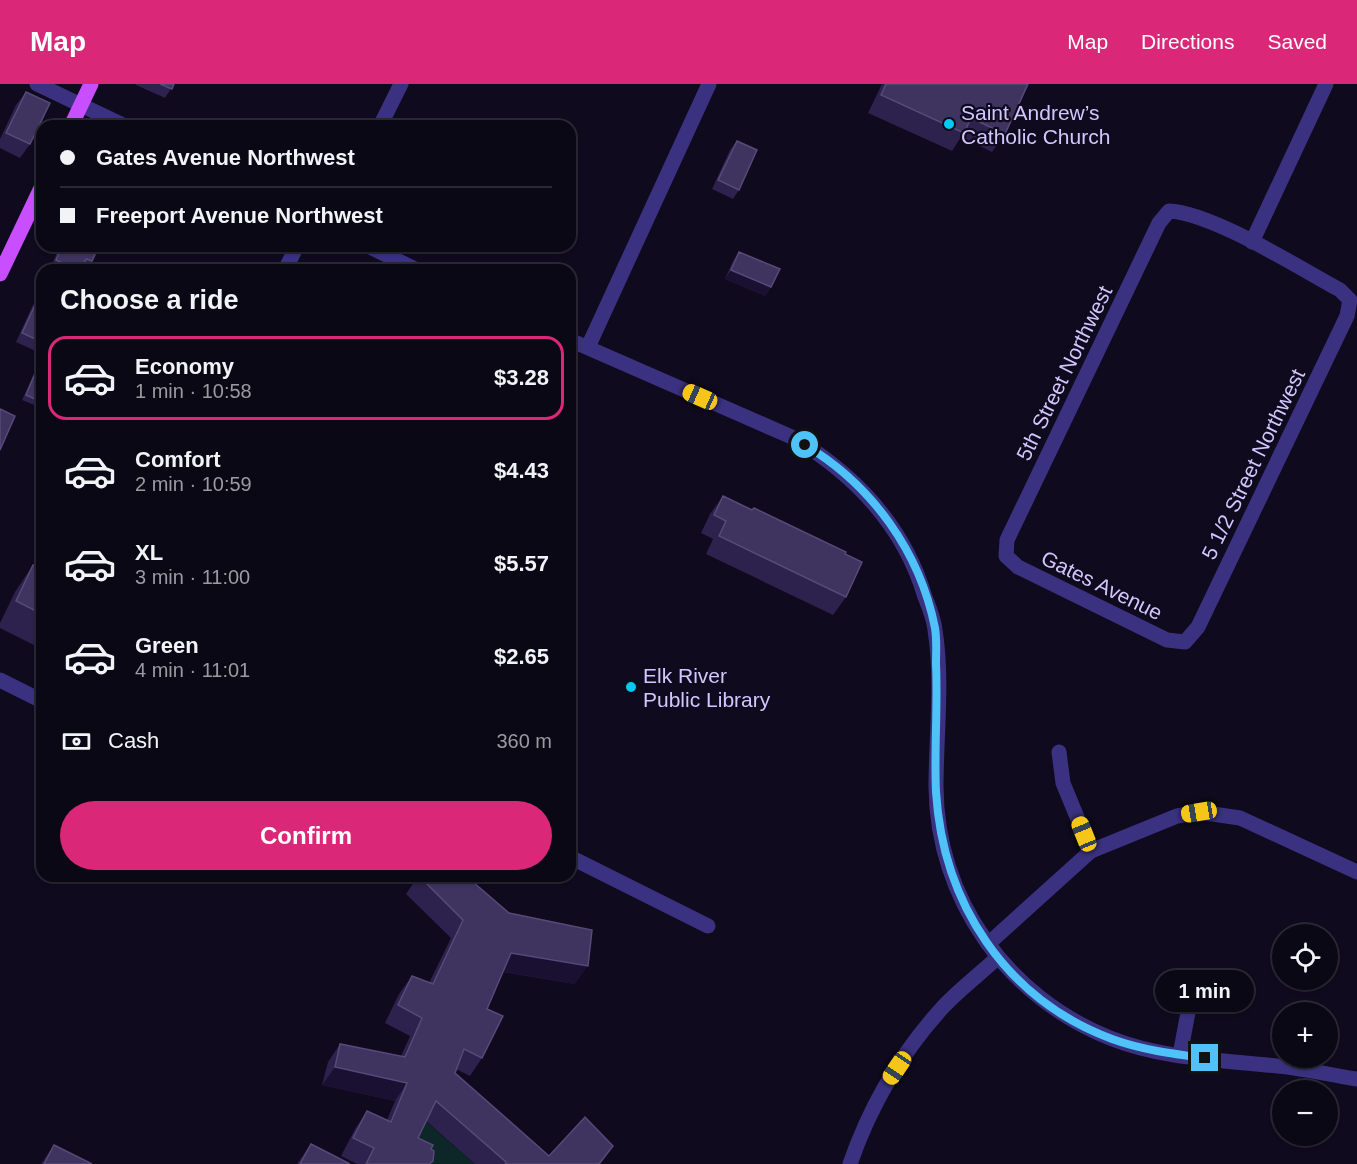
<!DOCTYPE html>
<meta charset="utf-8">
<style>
body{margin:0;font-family:Arial,sans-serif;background:#191623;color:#f1f3f6;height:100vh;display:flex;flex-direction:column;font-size:22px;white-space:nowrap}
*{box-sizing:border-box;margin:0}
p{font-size:20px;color:#9a9aa1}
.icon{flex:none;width:33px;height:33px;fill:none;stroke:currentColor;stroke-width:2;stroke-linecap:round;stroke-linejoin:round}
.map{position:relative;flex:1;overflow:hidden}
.panel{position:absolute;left:36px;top:180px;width:540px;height:618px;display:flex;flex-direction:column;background:#0b0816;border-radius:18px;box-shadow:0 2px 4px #0004,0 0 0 2px #2b2935}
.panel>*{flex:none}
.banner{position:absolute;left:36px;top:36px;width:540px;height:132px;border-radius:18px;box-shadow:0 2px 4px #0004,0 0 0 2px #2b2935;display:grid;align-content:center;height:132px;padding:0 24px;background:#0b0816}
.tools{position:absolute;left:1272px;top:840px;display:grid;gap:12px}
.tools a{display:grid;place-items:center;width:66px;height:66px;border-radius:50%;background:#0b0816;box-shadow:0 2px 4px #0004,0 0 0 2px #2b2935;font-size:30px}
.end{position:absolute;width:27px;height:27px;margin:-14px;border:8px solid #4fc3f7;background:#111;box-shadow:0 0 0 3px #111}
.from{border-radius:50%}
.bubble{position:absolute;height:42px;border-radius:21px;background:#0b0816;box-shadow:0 2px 4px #0004,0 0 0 2px #2b2935;font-size:20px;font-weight:800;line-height:42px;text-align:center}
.car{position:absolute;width:18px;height:36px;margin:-18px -9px;border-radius:8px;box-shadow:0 0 4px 2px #0007;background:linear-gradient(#f5c518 24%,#345 0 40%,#f5c518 0 76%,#345 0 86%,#f5c518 0)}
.banner b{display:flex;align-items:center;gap:21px;height:57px;font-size:22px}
.banner b+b{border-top:2px solid #2b2935}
.banner i{width:15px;height:15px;background:#f1f3f6}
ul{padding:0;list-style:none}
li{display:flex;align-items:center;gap:18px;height:84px;margin:0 12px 9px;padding:0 12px;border:3px solid transparent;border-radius:18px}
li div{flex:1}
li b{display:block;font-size:22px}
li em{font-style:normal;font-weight:800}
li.selected{border-color:#db2777}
li>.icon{width:54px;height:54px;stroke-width:1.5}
h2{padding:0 24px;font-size:27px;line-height:72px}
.pay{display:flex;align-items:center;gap:15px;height:66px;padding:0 24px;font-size:22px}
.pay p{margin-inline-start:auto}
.action{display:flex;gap:12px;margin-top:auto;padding:12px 24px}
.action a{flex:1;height:69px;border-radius:36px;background:#db2777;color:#fff;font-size:24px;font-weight:800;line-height:69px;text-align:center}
header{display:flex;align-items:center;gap:36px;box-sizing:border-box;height:84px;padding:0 30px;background:#db2777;color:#fff}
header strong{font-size:28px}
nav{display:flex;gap:33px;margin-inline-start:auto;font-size:21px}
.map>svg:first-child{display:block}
.green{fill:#0d2728}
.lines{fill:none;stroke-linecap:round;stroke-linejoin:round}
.minor{stroke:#3a3280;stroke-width:15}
.major{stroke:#c84eff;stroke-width:15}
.wall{fill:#2d214d}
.shaded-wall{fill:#1a1132}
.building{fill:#3f3360;stroke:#564a79;stroke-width:1.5}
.route{stroke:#4fc3f7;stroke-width:8}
.poi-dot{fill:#00caf2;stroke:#0f0a1d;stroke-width:2}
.labels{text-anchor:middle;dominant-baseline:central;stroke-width:4.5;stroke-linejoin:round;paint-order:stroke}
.poi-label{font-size:21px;fill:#d1c7ff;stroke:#0f0a1d;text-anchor:start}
.street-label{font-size:21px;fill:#d1c7ff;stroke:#0f0a1d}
</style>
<header>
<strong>Map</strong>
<nav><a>Map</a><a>Directions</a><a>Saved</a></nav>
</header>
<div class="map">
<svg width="1357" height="1080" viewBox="0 0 1357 1080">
<rect width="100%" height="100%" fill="#0f0a1d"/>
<path class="green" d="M423 1035 475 1080H420L406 1072Z"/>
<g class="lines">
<g class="minor">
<path d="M37 0 125 42"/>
<path d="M380 42 401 0"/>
<path d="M1169 127C1213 129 1299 184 1340 206L1350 216 1347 232 1198 543 1185 558 1167 556 1018 483 1006 472 1007 456 1159 139Z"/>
<path d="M1252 158 1326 0"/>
<path d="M368 162 417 186"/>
<path d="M285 186 297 162"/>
<path d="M570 256 794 354C857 392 904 442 925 513 929 523 934 535 935 546 943 595 936 653 936 703 937 815 1007 913 1110 954 1167 977 1234 976 1294 984 1315 987 1336 992 1357 995"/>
<path d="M588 263 709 0"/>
<path d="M0 596 42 617"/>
<path d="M1059 668 1063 699 1091 767"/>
<path d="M570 773 708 842"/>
<path d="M988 860 1091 767 1177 732 1199 728 1240 734 1357 788"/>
<path d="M1180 971 1189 923"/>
<path d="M850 1080C870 1022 902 968 943 923 960 905 980 890 998 873"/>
</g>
<g class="major">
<path d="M71 42 91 0"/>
<path d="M0 190 42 102"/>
</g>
</g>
<g class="wall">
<path d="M136 0H174L165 14 136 1Z"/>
<path d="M882 0H1028L1005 50 992 68 961 53 952 67 868 29Z"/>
<path d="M26 8 30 60 20 74 0 64V55L16 21Z"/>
<path d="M737 57 739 106 733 115 712 105 730 66Z"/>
<path d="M60 162H115L110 169 98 163 92 177 86 186 82 185 81 186H51L50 185Z"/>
<path d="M739 168 771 203 765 212 725 195 733 177Z"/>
<path d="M42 204V270L16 258 38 210Z"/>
<path d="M39 280 42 281V324L22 316 36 285Z"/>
<path d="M723 412 845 470 846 513 833 531 706 470 713 455 701 449 710 430Z"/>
<path d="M42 460V476L36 473Z"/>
<path d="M33 481 42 486V565L0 544V539L15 508Z"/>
<path d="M418 792 575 900 503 888 487 925 482 974 470 992 456 985 455 989 549 1072 600 1080H475L426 1037 418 1054 431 1065 433 1077 430 1080H357L341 1072 355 1045 367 1027 387 1036 395 1017 322 1001 328 978 340 960 401 972 410 952 385 939 399 910 412 892 429 899 451 854 406 810Z"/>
<path d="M311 1060 350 1080H297Z"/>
<path d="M54 1061 92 1080H41Z"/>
</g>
<g class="shaded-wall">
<path d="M97 162H115L110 169 96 163Z"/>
<path d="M731 186 771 203 765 212 725 195Z"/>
<path d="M511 869 588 882 575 900 499 887Z"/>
<path d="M335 983 407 999 395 1017 322 1001Z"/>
</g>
<g class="building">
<path d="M160 0H174L172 5Z"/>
<path d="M886 0H1028L1005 50 971 34 964 49 881 11Z"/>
<path d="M26 8 50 19 30 60 6 49Z"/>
<path d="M737 57 757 66 739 106 718 96Z"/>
<path d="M62 162H99L92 177 86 175 81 186H78L56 176Z"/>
<path d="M739 168 780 185 771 203 731 186Z"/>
<path d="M42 206V258L22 249Z"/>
<path d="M39 280 42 281V318L26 311Z"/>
<path d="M0 325 15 332 0 366Z"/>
<path d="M723 412 752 426 754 424 846 468 845 470 862 478 846 513 719 452 726 437 714 431Z"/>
<path d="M33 481 42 486V530L16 517Z"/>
<path d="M419 792H466L509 829 592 846 588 882 511 869 487 925 503 932 482 974 464 965 455 989 549 1072 585 1033 613 1062 599 1080H505L506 1078 436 1017 418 1054 433 1061 431 1065 434 1067 433 1077 429 1080H366L374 1064 353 1054 367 1027 391 1038 407 999 335 983 340 960 405 973 422 934 398 921 412 892 433 900 463 836Z"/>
<path d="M311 1060 350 1080H300Z"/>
<path d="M54 1061 92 1080H44Z"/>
</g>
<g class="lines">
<path class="route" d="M805 361C872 401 920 468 935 544 937 556 936 569 936 580 938 623 934 666 936 708 943 819 1005 915 1112 955 1142 966 1174 970 1205 974"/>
</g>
<g class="poi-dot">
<circle cx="949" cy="40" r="6"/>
<circle cx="631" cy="603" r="6"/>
</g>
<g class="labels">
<g class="poi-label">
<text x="961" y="28">Saint Andrew’s<tspan x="961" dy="24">Catholic Church</tspan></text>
<text x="643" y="591">Elk River<tspan x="643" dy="24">Public Library</tspan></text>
</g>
<g class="street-label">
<text transform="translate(1064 289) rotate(-64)">5th Street Northwest</text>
<text transform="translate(1253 380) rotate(-64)">5 1/2 Street Northwest</text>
<text transform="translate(1102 501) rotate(26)">Gates Avenue</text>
</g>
</g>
</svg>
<div class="tools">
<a><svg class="icon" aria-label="locate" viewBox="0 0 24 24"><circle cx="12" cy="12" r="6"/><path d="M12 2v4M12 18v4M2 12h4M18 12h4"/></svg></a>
<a>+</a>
<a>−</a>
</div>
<i class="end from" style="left:805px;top:361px"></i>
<i class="end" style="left:1205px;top:974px"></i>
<div class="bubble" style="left:1155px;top:886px;width:99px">1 min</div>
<i class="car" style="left:700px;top:313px;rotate:294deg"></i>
<i class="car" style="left:1199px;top:728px;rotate:261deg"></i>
<i class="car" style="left:1084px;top:750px;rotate:338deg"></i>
<i class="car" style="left:897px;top:984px;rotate:214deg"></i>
<div class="banner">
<b><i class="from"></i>Gates Avenue Northwest</b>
<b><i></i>Freeport Avenue Northwest</b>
</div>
<section class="panel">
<h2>Choose a ride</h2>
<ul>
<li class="selected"><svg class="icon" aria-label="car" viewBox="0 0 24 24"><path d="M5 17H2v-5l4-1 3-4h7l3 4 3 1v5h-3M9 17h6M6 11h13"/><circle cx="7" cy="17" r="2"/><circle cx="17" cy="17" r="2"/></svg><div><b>Economy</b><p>1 min · 10:58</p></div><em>$3.28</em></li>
<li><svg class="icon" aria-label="car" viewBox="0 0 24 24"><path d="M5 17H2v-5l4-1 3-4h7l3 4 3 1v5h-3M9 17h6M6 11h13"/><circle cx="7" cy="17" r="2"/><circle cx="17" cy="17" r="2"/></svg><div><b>Comfort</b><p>2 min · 10:59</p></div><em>$4.43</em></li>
<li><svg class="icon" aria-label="car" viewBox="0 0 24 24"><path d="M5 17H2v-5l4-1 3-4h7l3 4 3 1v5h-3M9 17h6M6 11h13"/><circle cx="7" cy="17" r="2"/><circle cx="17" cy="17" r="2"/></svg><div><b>XL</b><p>3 min · 11:00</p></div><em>$5.57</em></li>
<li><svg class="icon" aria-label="car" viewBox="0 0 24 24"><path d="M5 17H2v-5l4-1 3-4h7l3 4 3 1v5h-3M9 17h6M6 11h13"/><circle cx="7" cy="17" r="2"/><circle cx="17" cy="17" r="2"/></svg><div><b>Green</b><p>4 min · 11:01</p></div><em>$2.65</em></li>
</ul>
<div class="pay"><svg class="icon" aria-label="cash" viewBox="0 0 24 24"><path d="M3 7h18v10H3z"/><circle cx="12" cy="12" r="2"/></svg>Cash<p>360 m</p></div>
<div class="action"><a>Confirm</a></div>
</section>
</div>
